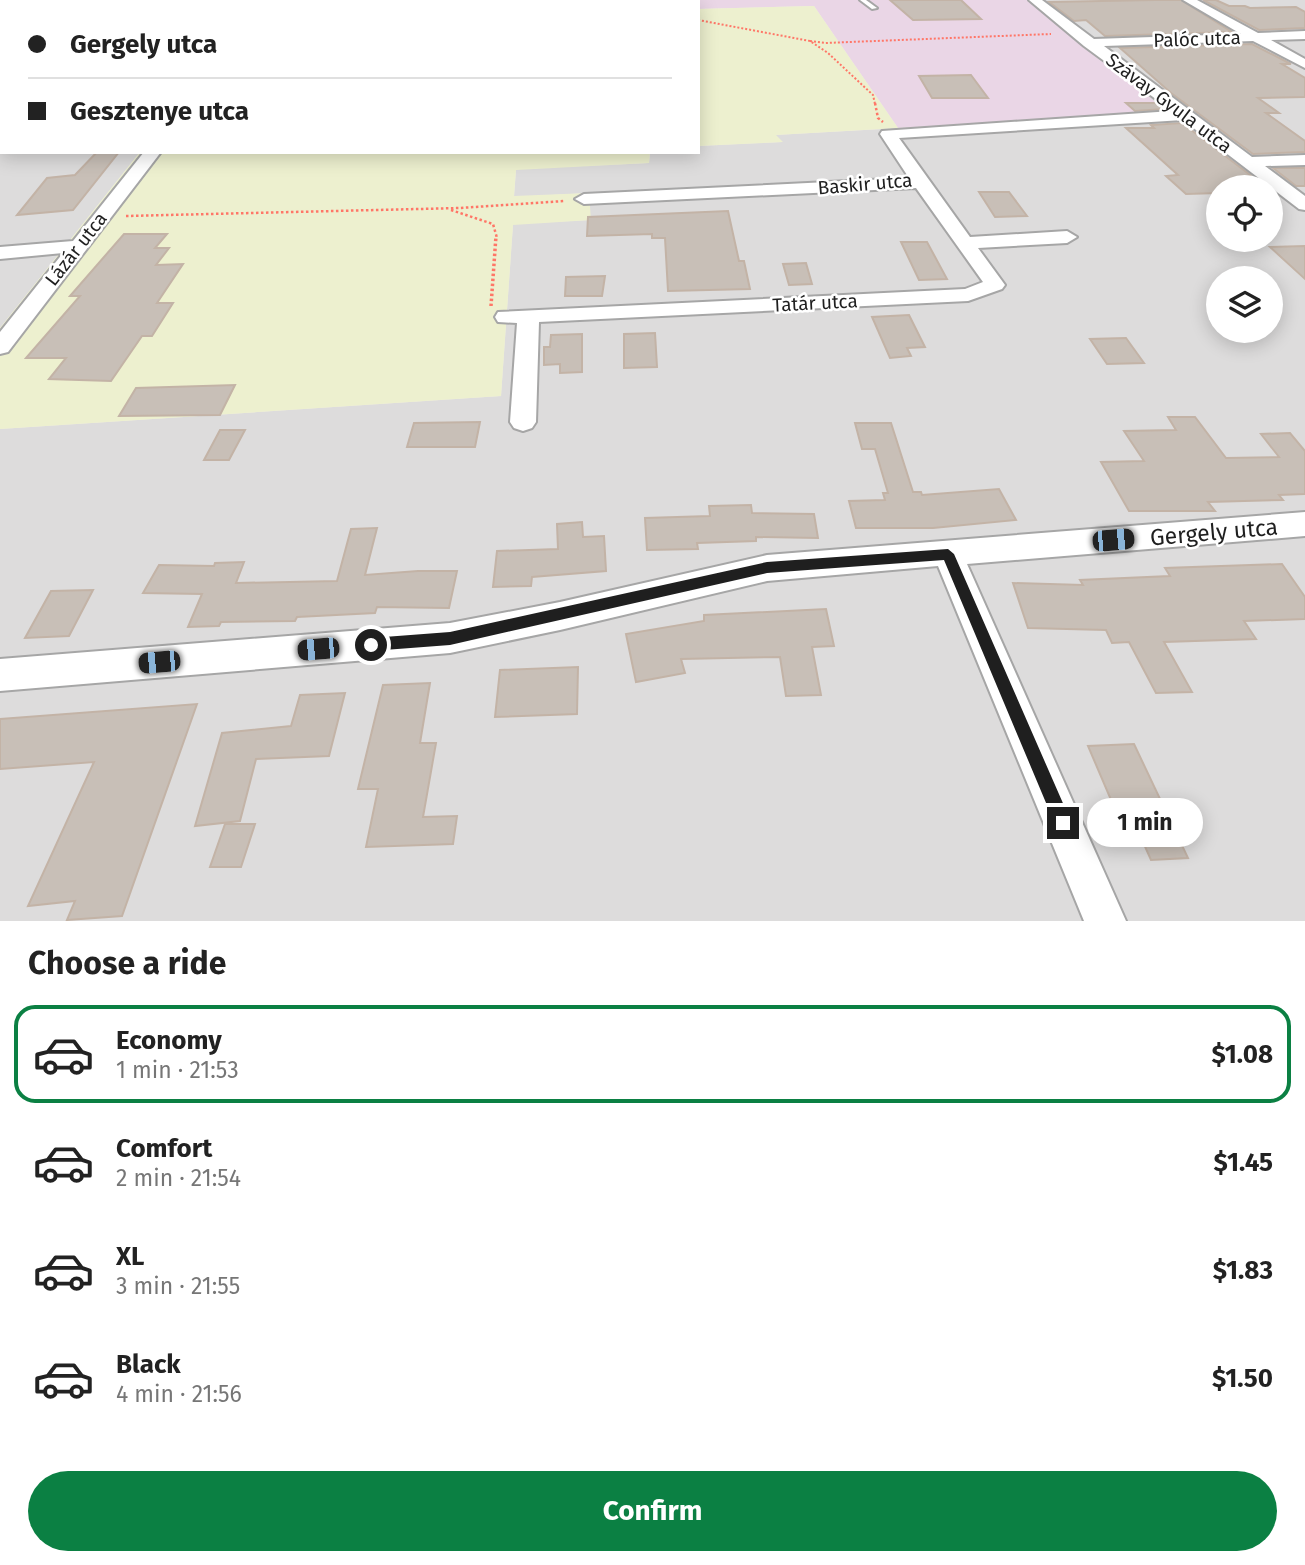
<!DOCTYPE html>
<meta charset="utf-8">
<style>
body{margin:0;font-family:"Fira Sans",sans-serif;background:#f6f6f6;color:#222;height:100vh;display:flex;flex-direction:column;font-size:26px;white-space:nowrap}
*{box-sizing:border-box;margin:0}
p{font-size:23px;color:#767676}
.icon{flex:none;width:38px;height:38px;fill:none;stroke:currentColor;stroke-width:2;stroke-linecap:round;stroke-linejoin:round}
.map{position:relative;height:921px;overflow:hidden}
.panel{display:flex;flex-direction:column;background:#fff;flex:1}
.panel>*{flex:none}
.guide{position:absolute;left:0px;top:0px;width:700px;height:154px;box-shadow:0 4px 18px #0003;display:grid;align-content:center;height:154px;padding:0 28px;background:#fff}
.controls{position:absolute;left:1206px;top:175px;display:grid;gap:14px}
.controls a{display:grid;place-items:center;width:77px;height:77px;border-radius:50%;background:#fff;box-shadow:0 4px 18px #0003;font-size:35px}
.end{position:absolute;width:32px;height:32px;margin:-16px;border:9px solid #1f1f1f;background:#fff;box-shadow:0 0 0 4px #fff}
.from{border-radius:50%}
.bubble{position:absolute;height:49px;border-radius:24px;background:#fff;box-shadow:0 4px 18px #0003;font-size:23px;font-weight:700;line-height:49px;text-align:center}
.car{position:absolute;width:21px;height:42px;margin:-21px -10px;border-radius:9px;box-shadow:0 0 5px 2px #0007;background:linear-gradient(#222 24%,#8ab4d8 0 40%,#222 0 76%,#8ab4d8 0 86%,#222 0)}
.guide b{display:flex;align-items:center;gap:24px;height:66px;font-size:26px}
.guide b+b{border-top:2px solid #e0e0e0}
.guide i{width:18px;height:18px;background:#222}
ul{padding:0;list-style:none}
li{display:flex;align-items:center;gap:21px;height:98px;margin:0 14px 10px;padding:0 14px;border:4px solid transparent;border-radius:21px}
li div{flex:1}
li b{display:block;font-size:26px}
li em{font-style:normal;font-weight:700}
li.on{border-color:#0b8043}
li>.icon{width:63px;height:63px;stroke-width:1.5}
h2{padding:0 28px;font-size:32px;line-height:84px}
.primary-button{display:flex;gap:14px;margin-top:auto;padding:14px 28px}
.primary-button a{flex:1;height:80px;border-radius:42px;background:#0b8043;color:#fff;font-size:28px;font-weight:700;line-height:80px;text-align:center}
.map>svg:first-child{display:block}
.residential{fill:#dddcdc;fill-rule:evenodd}
.industrial{fill:#ead6e6}
.farmland{fill:#edf0cf}
.building{fill:#c8bfb7;stroke:#c3b3a6;stroke-width:2}
.lines{fill:none;stroke-linecap:round;stroke-linejoin:round}
.lane-casing{stroke:#a6a6a6;stroke-width:4}
.street-casing{stroke:#a6a6a6;stroke-width:4}
.path-far2{stroke:#ff7667;stroke-width:2;stroke-dasharray:2 2;stroke-linecap:butt}
.path-far1{stroke:#ff7667;stroke-width:2.5;stroke-dasharray:2.5 2.5;stroke-linecap:butt}
.path{stroke:#ff7667;stroke-width:3.5;stroke-dasharray:2.5 2.5;stroke-linecap:butt}
.lane{fill:#fff;fill-rule:evenodd}
.street{fill:#fff;fill-rule:evenodd}
.route{fill:#1f1f1f}
.labels{text-anchor:middle;dominant-baseline:central;stroke-width:5;stroke-linejoin:round;paint-order:stroke}
.far-street-label{font-size:19px;fill:#1f1f1f;stroke:#fff}
.street-label{font-size:23px;fill:#1f1f1f;stroke:#fff}
</style>
<div class="map">
<svg width="1305" height="921" viewBox="0 0 1305 921">
<rect width="100%" height="100%" fill="#f0ece5"/>
<g class="residential">
<path d="M0 0H261L2 2V152H140L0 328Z"/>
<path d="M1028 0H1305V921H0V429L501 396 513 224 590 220 588 193 514 197 516 169 649 163 650 152H698V146L782 142 775 135 1168 113ZM1218 187H1270V240H1218ZM1218 278H1270V331H1218Z"/>
</g>
<path class="industrial" d="M678 0H1028L1169 113 898 128 814 6 698 9V2Z"/>
<g class="farmland">
<path d="M261 0H678L679 2H260Z"/>
<path d="M814 6 898 128 776 135 783 142 698 146V9Z"/>
<path d="M140 152H650L649 163 516 170 514 196 589 193 591 220 513 225 501 396 0 429V328Z"/>
</g>
<g class="building">
<path d="M890 0H961L981 19 913 20Z"/>
<path d="M1155 0H1181L1232 32 1105 36 1086 20 1074 21 1049 2Z"/>
<path d="M1203 0H1216L1229 6H1245L1250 8 1296 7 1305 12V28L1259 30Z"/>
<path d="M1252 44 1291 64H1282L1305 78V97L1258 98 1279 113H1266L1305 141V152L1253 154 1171 93 1120 48Z"/>
<path d="M971 75 988 98H932L919 76Z"/>
<path d="M1126 103H1156L1165 109 1135 111Z"/>
<path d="M1182 123 1266 187H1218V193L1186 194 1166 176 1178 175 1126 128H1154L1151 125Z"/>
<path d="M97 152H119L73 210 17 215 47 178 75 175Z"/>
<path d="M1273 168H1305V186H1296Z"/>
<path d="M979 192H1009L1027 216 995 217Z"/>
<path d="M728 211 739 261H744L750 289 668 291 665 238H652V234L587 236 588 217Z"/>
<path d="M124 234H167L155 248H169L156 265 183 264 157 303H173L152 336H142L111 381 49 379 66 358H26L80 296H70Z"/>
<path d="M901 242H927L947 279 919 280Z"/>
<path d="M1305 246V279L1270 247Z"/>
<path d="M806 263 812 284 789 285 783 264Z"/>
<path d="M605 276 602 296H565L566 277Z"/>
<path d="M909 315 925 347 907 348 911 356 890 358 872 317Z"/>
<path d="M655 333 657 367 624 368V334Z"/>
<path d="M582 334V372L560 373V364L544 365V347H550L551 335Z"/>
<path d="M1126 338 1144 363 1107 364 1090 339Z"/>
<path d="M235 385 220 415 119 416 136 388Z"/>
<path d="M1168 417H1195L1226 458 1279 457 1261 434 1290 433 1305 451V494L1279 495 1283 500 1208 502 1215 511H1129L1101 462 1144 461 1124 431 1176 430Z"/>
<path d="M480 422 475 447H407L414 423Z"/>
<path d="M855 423H891L913 492H921L922 495 999 489 1016 520 933 528H856L849 501 885 500 883 493H888L875 449H862Z"/>
<path d="M220 430H245L229 460H204Z"/>
<path d="M751 505 752 513 814 514 818 538 756 537V541L697 543 698 549 647 550 645 518 710 516 709 506Z"/>
<path d="M582 522 583 537 604 536 606 571 532 577 531 586 493 587 497 551 558 549 557 524Z"/>
<path d="M377 528 365 575 418 571H457L449 608 377 607 375 613 297 617 295 621 221 622 219 626 188 627 202 594 143 593 159 565 214 566 215 563 244 562 236 583 337 581 351 529Z"/>
<path d="M1282 564 1305 597V619L1244 621 1256 639 1164 642 1192 692 1156 693 1129 642 1112 643 1106 630 1028 628 1013 583 1083 585 1080 580 1170 576 1165 568Z"/>
<path d="M93 590 69 636 25 638 51 591Z"/>
<path d="M826 609 834 646 812 647 821 695 786 696 780 657 681 659 685 673 636 682 626 634 704 621V615Z"/>
<path d="M578 667 577 714 495 717 500 670Z"/>
<path d="M430 683 420 743H436L423 817 457 816 453 844 366 847 378 789H358L383 685Z"/>
<path d="M345 693 329 756 256 759 240 821 195 826 222 733 291 726 300 695Z"/>
<path d="M197 704 122 916 67 920 75 901 28 906 94 762 0 769V719Z"/>
<path d="M1134 744 1188 858 1151 860 1143 842H1129L1088 746Z"/>
<path d="M225 824H255L241 867H210Z"/>
</g>
<g class="lines">
<g class="lane-casing">
<path id="lane" d="M860 0H866L877 8 872 9Z"/>
</g>
<g class="street-casing">
<g id="street">
<path d="M93 0H147L91 2Z"/>
<path d="M274 0H286L272 2Z"/>
<path d="M1029 0H1042L1094 39 1241 34 1183 0H1197L1258 33 1305 31V39L1271 40 1305 59V68L1253 41 1104 46 1252 157 1305 155V165L1265 166 1305 196V210L1299 209 1183 120 899 138 970 237 1067 231 1077 237 1067 243 978 248 1005 285 1002 289 968 301 539 322 536 422 532 428 523 431 514 428 510 422 517 323 498 322 495 317 498 312 965 289 983 282 916 188 584 204 575 199 584 194 909 178 880 134 882 131 1172 111 1084 46Z"/>
<path d="M0 5H2L0 13Z"/>
<rect x="0" y="42" width="2" height="8"/>
<rect x="0" y="69" width="2" height="8"/>
<path d="M144 152H161L8 352 0 354V332L63 253 0 259V247L73 241Z"/>
<path d="M1305 512V536L967 564 1126 921H1084L938 566 767 581 560 630 450 653 0 691V659L450 623 560 602 767 555Z"/>
</g>
</g>
<g class="path-far2">
<path d="M615 0 618 2"/>
<path d="M698 20 810 41 828 53 873 95 875 104"/>
<path d="M810 41 825 43 1051 34"/>
</g>
<g class="path-far1">
<path d="M875 103 878 118 883 122"/>
<path d="M451 210 493 224 497 238"/>
<path d="M126 216 460 208 565 201"/>
</g>
<path class="path" d="M491 306 496 236"/>
<use href="#lane" class="lane"/>
<use href="#street" class="street"/>
</g>
<path class="route" d="M948 549 954 554 1069 817 1071 823 1069 829 1063 831 1057 829 944 560 767 573 450 645 371 651 364 645 371 638 450 632 767 562Z"/>
<g class="labels">
<g class="far-street-label">
<text transform="translate(1197 39) rotate(-2)">Palóc utca</text>
<text transform="translate(1169 103) rotate(37)">Szávay Gyula utca</text>
<text transform="translate(865 184) rotate(-5)">Baskir utca</text>
<text transform="translate(76 249) rotate(-52)">Lázár utca</text>
<text transform="translate(815 303) rotate(-3)">Tatár utca</text>
</g>
<g class="street-label">
<text transform="translate(1214 532) rotate(-5)">Gergely utca</text>
</g>
</g>
</svg>
<div class="controls">
<a><svg class="icon" aria-label="locate" viewBox="0 0 24 24"><circle cx="12" cy="12" r="6"/><path d="M12 2v4M12 18v4M2 12h4M18 12h4"/></svg></a>
<a><svg class="icon" aria-label="layers" viewBox="0 0 24 24"><path d="M12 4l9 5-9 5-9-5zM3 14l9 5 9-5"/></svg></a>
</div>
<i class="end from" style="left:371px;top:645px"></i>
<i class="end" style="left:1063px;top:823px"></i>
<div class="bubble" style="left:1087px;top:798px;width:116px">1 min</div>
<i class="car" style="left:1113px;top:540px;rotate:85deg"></i>
<i class="car" style="left:318px;top:649px;rotate:265deg"></i>
<i class="car" style="left:159px;top:662px;rotate:265deg"></i>
<div class="guide">
<b><i class="from"></i>Gergely utca</b>
<b><i></i>Gesztenye utca</b>
</div>
</div>
<section class="panel">
<h2>Choose a ride</h2>
<ul>
<li class="on"><svg class="icon" aria-label="car" viewBox="0 0 24 24"><path d="M5 17H2v-5l4-1 3-4h7l3 4 3 1v5h-3M9 17h6M6 11h13"/><circle cx="7" cy="17" r="2"/><circle cx="17" cy="17" r="2"/></svg><div><b>Economy</b><p>1 min · 21:53</p></div><em>$1.08</em></li>
<li><svg class="icon" aria-label="car" viewBox="0 0 24 24"><path d="M5 17H2v-5l4-1 3-4h7l3 4 3 1v5h-3M9 17h6M6 11h13"/><circle cx="7" cy="17" r="2"/><circle cx="17" cy="17" r="2"/></svg><div><b>Comfort</b><p>2 min · 21:54</p></div><em>$1.45</em></li>
<li><svg class="icon" aria-label="car" viewBox="0 0 24 24"><path d="M5 17H2v-5l4-1 3-4h7l3 4 3 1v5h-3M9 17h6M6 11h13"/><circle cx="7" cy="17" r="2"/><circle cx="17" cy="17" r="2"/></svg><div><b>XL</b><p>3 min · 21:55</p></div><em>$1.83</em></li>
<li><svg class="icon" aria-label="car" viewBox="0 0 24 24"><path d="M5 17H2v-5l4-1 3-4h7l3 4 3 1v5h-3M9 17h6M6 11h13"/><circle cx="7" cy="17" r="2"/><circle cx="17" cy="17" r="2"/></svg><div><b>Black</b><p>4 min · 21:56</p></div><em>$1.50</em></li>
</ul>
<div class="primary-button"><a>Confirm</a></div>
</section>
